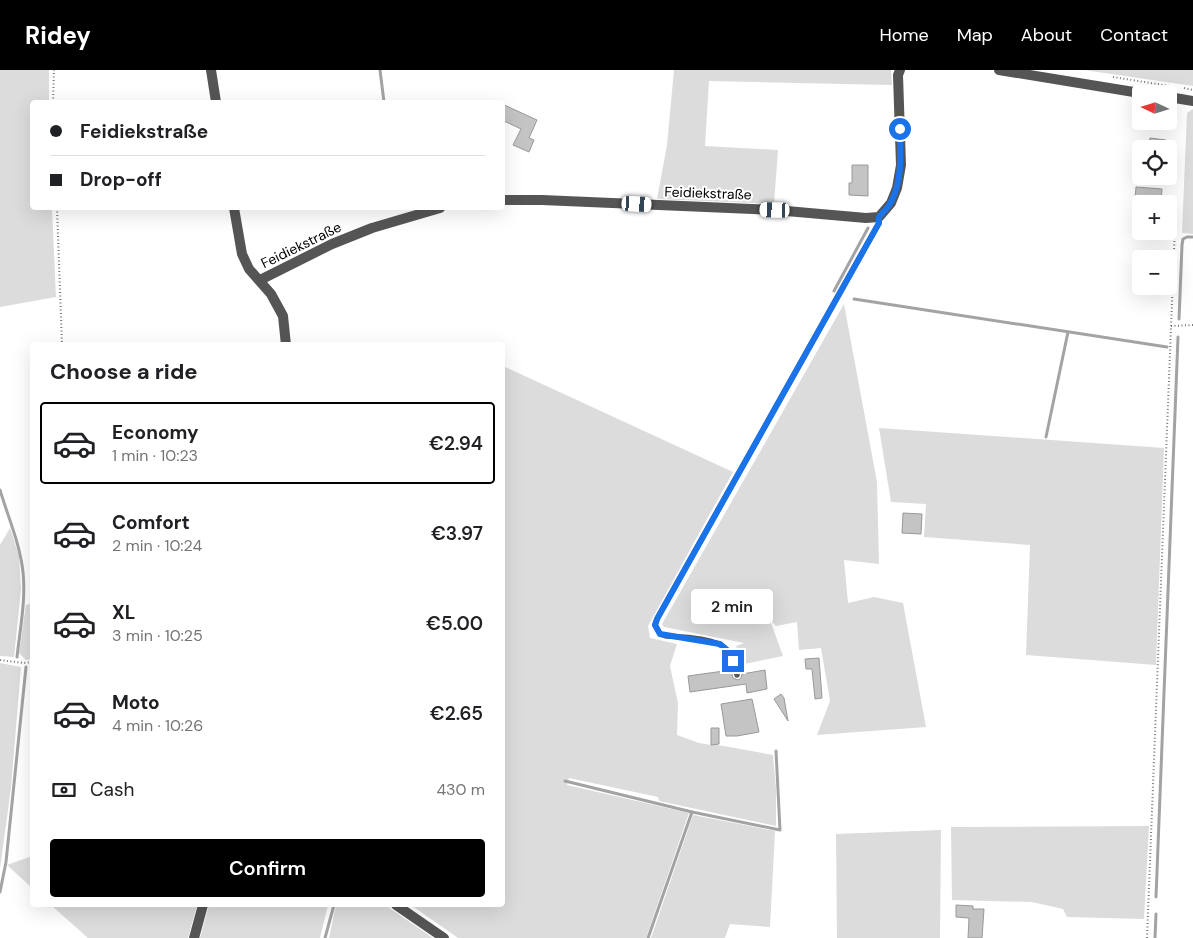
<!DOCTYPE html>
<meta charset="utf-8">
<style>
body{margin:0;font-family:"DM Sans",sans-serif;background:#f2f2f2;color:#202124;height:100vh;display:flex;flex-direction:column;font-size:19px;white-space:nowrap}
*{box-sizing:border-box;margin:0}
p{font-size:16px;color:#757577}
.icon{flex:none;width:28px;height:28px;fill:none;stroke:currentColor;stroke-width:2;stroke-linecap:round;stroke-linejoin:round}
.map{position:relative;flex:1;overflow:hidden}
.sheet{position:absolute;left:30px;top:272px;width:475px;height:565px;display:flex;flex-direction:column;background:#fff;border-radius:5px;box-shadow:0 5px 20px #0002}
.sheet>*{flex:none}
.guide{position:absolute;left:30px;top:30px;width:475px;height:110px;border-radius:5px;box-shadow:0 5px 20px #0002;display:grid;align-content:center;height:110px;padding:0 20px;background:#fff}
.needle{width:32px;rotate:274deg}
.fabs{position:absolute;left:1132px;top:15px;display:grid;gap:10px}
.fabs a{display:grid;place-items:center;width:45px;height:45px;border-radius:5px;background:#fff;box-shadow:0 5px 20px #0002;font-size:25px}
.end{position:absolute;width:22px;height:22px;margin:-11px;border:6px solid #1a73e8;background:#fff;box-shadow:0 0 0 2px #fff}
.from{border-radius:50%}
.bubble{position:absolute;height:35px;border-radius:5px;background:#fff;box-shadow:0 5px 20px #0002;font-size:16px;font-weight:600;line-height:35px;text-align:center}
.car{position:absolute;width:15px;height:30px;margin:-15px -8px;border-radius:6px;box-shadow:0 0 4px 1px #0007;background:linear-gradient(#fff 24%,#345 0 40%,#fff 0 76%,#345 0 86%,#fff 0)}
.guide b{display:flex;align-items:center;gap:18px;height:48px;font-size:19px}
.guide b+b{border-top:1px solid #e0e0e0}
.guide i{width:12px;height:12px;background:#202124}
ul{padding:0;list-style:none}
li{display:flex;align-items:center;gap:15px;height:82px;margin:0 10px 8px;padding:0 10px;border:2px solid transparent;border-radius:5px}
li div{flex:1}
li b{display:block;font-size:19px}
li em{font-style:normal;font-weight:600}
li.on{border-color:#000}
li>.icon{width:45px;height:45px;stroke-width:1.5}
h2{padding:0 20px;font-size:22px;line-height:60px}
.pay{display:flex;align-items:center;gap:12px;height:55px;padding:0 20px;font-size:19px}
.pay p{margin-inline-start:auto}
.cta{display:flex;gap:10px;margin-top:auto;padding:10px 20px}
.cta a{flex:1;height:58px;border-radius:5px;background:#000;color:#fff;font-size:20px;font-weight:600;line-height:58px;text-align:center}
header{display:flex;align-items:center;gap:30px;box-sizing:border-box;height:70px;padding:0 25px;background:#000;color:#fff}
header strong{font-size:24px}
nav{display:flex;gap:28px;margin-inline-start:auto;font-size:18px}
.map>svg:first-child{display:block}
.green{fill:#dcdcdc}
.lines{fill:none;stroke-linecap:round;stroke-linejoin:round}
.stream{stroke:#a3a3a3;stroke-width:3}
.building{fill:#c4c4c4;stroke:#999}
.path{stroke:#777;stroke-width:2;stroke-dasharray:1 2.5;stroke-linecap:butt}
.lane{stroke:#555;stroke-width:5.5}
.street{stroke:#555;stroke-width:10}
.route{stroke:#1a73e8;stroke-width:6}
.labels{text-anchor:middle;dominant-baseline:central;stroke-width:4;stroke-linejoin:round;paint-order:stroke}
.street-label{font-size:14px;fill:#000;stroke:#fff}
</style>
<header>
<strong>Ridey</strong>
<nav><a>Home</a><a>Map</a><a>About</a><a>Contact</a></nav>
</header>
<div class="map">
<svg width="1193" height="868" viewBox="0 0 1193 868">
<rect width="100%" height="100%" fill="#fff"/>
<g class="green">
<path d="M0 0H49V32H32V138H52L56 227 0 237Z"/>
<path d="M674 0H891L892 15 709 11 705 76 778 80 774 134 657 129 667 75Z"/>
<path d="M1084 0H1193V16Z"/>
<path d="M1193 39V164L1182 163 1187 43Z"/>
<path d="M844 234 877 412 879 494 844 490 848 533 874 527 903 533 926 657 817 665 830 631 821 578 799 580 797 552 776 556 770 550 783 586 744 594 736 576 744 573 664 557 662 554Z"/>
<path d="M503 296 733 402 648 556 650 568 677 574 670 596 678 633 677 665 699 673 711 675H718L773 685 776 718V756L659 731 658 727 569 708 567 715 689 743 646 868H458L411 835H502Z"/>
<path d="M879 358 1164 378 1156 595 1026 585 1030 475 924 467 926 434 891 432Z"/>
<path d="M10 458 19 486 21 519 14 587 0 586V475Z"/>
<path d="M32 533V589L26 590 19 583 26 535Z"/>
<path d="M0 593 21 597 11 718 0 799Z"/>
<path d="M693 745 775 761 770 857 730 854 725 868H651Z"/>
<path d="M1149 756 1144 849 1067 847 1063 839 1032 832 952 830 951 757Z"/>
<path d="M941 760 940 868H837L836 764Z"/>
<path d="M32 786V818L7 795Z"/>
<path d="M51 835H197L188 868H88Z"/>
<path d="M209 835H328L320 868H200Z"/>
<path d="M336 835H385L433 868H329Z"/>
</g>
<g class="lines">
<g class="stream">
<path d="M380 0 384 32"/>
<path d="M834 221 868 158"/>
<path d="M854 229 1167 277"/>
<path d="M1179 249 1182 175 1183 169 1187 167H1193"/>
<path d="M1046 367 1068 262"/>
<path d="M0 420C8 447 20 474 23 502 26 530 20 559 17 587"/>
<path d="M565 711 692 742 780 760 776 681"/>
<path d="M0 822 6 792 26 597"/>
<path d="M1156 827 1178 267"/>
<path d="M325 868 334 835"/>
<path d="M648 868 692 742"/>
<path d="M1155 868 1156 844"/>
</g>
</g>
<g class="building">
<path d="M502 34 537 50 529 68 534 70 529 82 513 75 521 59 502 50Z"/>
<path d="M1150 68 1166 70 1165 79H1148Z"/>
<path d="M852 95H868V126L849 125V113H852Z"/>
<path d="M1136 117 1162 119 1161 131 1135 129Z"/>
<path d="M903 443 922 444 921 464 902 463Z"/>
<path d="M819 588 822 628 815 629 812 599H806L805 589Z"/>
<path d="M731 600 733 608 738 610 741 608 742 604 765 600 767 619 747 623 746 614 690 622 688 606Z"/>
<path d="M781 624 784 628 788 651 774 629Z"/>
<path d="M752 629 759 662 737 666H726L721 634Z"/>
<path d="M711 658H719V674L711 675Z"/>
<path d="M956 835 973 836V839H984L982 868H968L969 848 956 847Z"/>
</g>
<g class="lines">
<g class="path">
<path d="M1113 7 1170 16"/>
<path d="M1184 18 1193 20"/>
<path d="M53 32 54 0"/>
<path d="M57 138 62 274"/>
<path d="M1171 256 1193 255"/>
<path d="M0 590 24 593 32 592"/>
<path d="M1147 868 1175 156"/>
</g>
<path class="lane" d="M737 605C735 596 732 586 726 579 716 568 681 567 666 566L660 564 655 555 658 547 879 153V147"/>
<g class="street">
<path d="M211 0 216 32"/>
<path d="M999 0 1146 24"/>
<path d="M1169 27 1193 31"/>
<path d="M502 130H542L775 140 866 148 879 147 891 133 897 118 901 95 898 5 900 0"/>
<path d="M234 138 242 184 249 199 271 224 283 246 286 275"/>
<path d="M260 210 332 174 372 158 440 138"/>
<path d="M396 835 444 868"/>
<path d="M194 868 203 835"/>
</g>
</g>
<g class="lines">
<path class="route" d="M733 591 727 580 720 574 660 564 655 555 657 549 879 153V147C883 142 889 137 891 132 903 110 900 83 900 59"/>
</g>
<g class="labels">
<g class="street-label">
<text transform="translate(708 123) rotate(2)">Feidiekstraße</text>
<text transform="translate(301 175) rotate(-26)">Feidiekstraße</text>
</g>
</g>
</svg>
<div class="fabs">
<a><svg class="needle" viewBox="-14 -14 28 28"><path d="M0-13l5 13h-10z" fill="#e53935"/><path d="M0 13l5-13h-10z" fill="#757577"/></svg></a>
<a><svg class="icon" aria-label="locate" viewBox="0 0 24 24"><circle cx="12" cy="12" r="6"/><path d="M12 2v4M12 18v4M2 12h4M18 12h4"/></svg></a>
<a>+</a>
<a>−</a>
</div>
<i class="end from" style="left:900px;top:59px"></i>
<i class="end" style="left:733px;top:591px"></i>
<div class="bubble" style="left:691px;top:519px;width:82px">2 min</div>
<i class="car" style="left:637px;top:134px;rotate:93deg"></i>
<i class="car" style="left:775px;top:140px;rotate:272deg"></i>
<div class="guide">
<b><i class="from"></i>Feidiekstraße</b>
<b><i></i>Drop-off</b>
</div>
<section class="sheet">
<h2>Choose a ride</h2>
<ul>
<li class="on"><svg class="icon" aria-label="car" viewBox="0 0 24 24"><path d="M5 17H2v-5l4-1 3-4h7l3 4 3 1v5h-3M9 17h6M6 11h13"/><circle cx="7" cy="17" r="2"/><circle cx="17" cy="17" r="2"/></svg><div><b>Economy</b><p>1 min · 10:23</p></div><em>€2.94</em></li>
<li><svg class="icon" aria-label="car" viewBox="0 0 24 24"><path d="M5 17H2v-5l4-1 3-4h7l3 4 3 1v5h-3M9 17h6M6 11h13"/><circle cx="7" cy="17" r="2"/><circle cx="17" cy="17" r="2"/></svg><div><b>Comfort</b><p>2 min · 10:24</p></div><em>€3.97</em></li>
<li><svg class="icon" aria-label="car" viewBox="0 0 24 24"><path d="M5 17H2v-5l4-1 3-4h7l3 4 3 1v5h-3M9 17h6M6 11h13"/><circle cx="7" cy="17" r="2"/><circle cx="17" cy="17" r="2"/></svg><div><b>XL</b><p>3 min · 10:25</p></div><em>€5.00</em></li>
<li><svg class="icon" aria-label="car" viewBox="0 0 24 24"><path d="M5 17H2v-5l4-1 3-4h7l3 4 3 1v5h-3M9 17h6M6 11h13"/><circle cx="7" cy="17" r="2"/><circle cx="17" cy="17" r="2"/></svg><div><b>Moto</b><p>4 min · 10:26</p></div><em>€2.65</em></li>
</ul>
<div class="pay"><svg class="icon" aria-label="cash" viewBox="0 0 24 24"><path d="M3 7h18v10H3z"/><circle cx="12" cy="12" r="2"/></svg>Cash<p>430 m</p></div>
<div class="cta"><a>Confirm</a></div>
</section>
</div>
